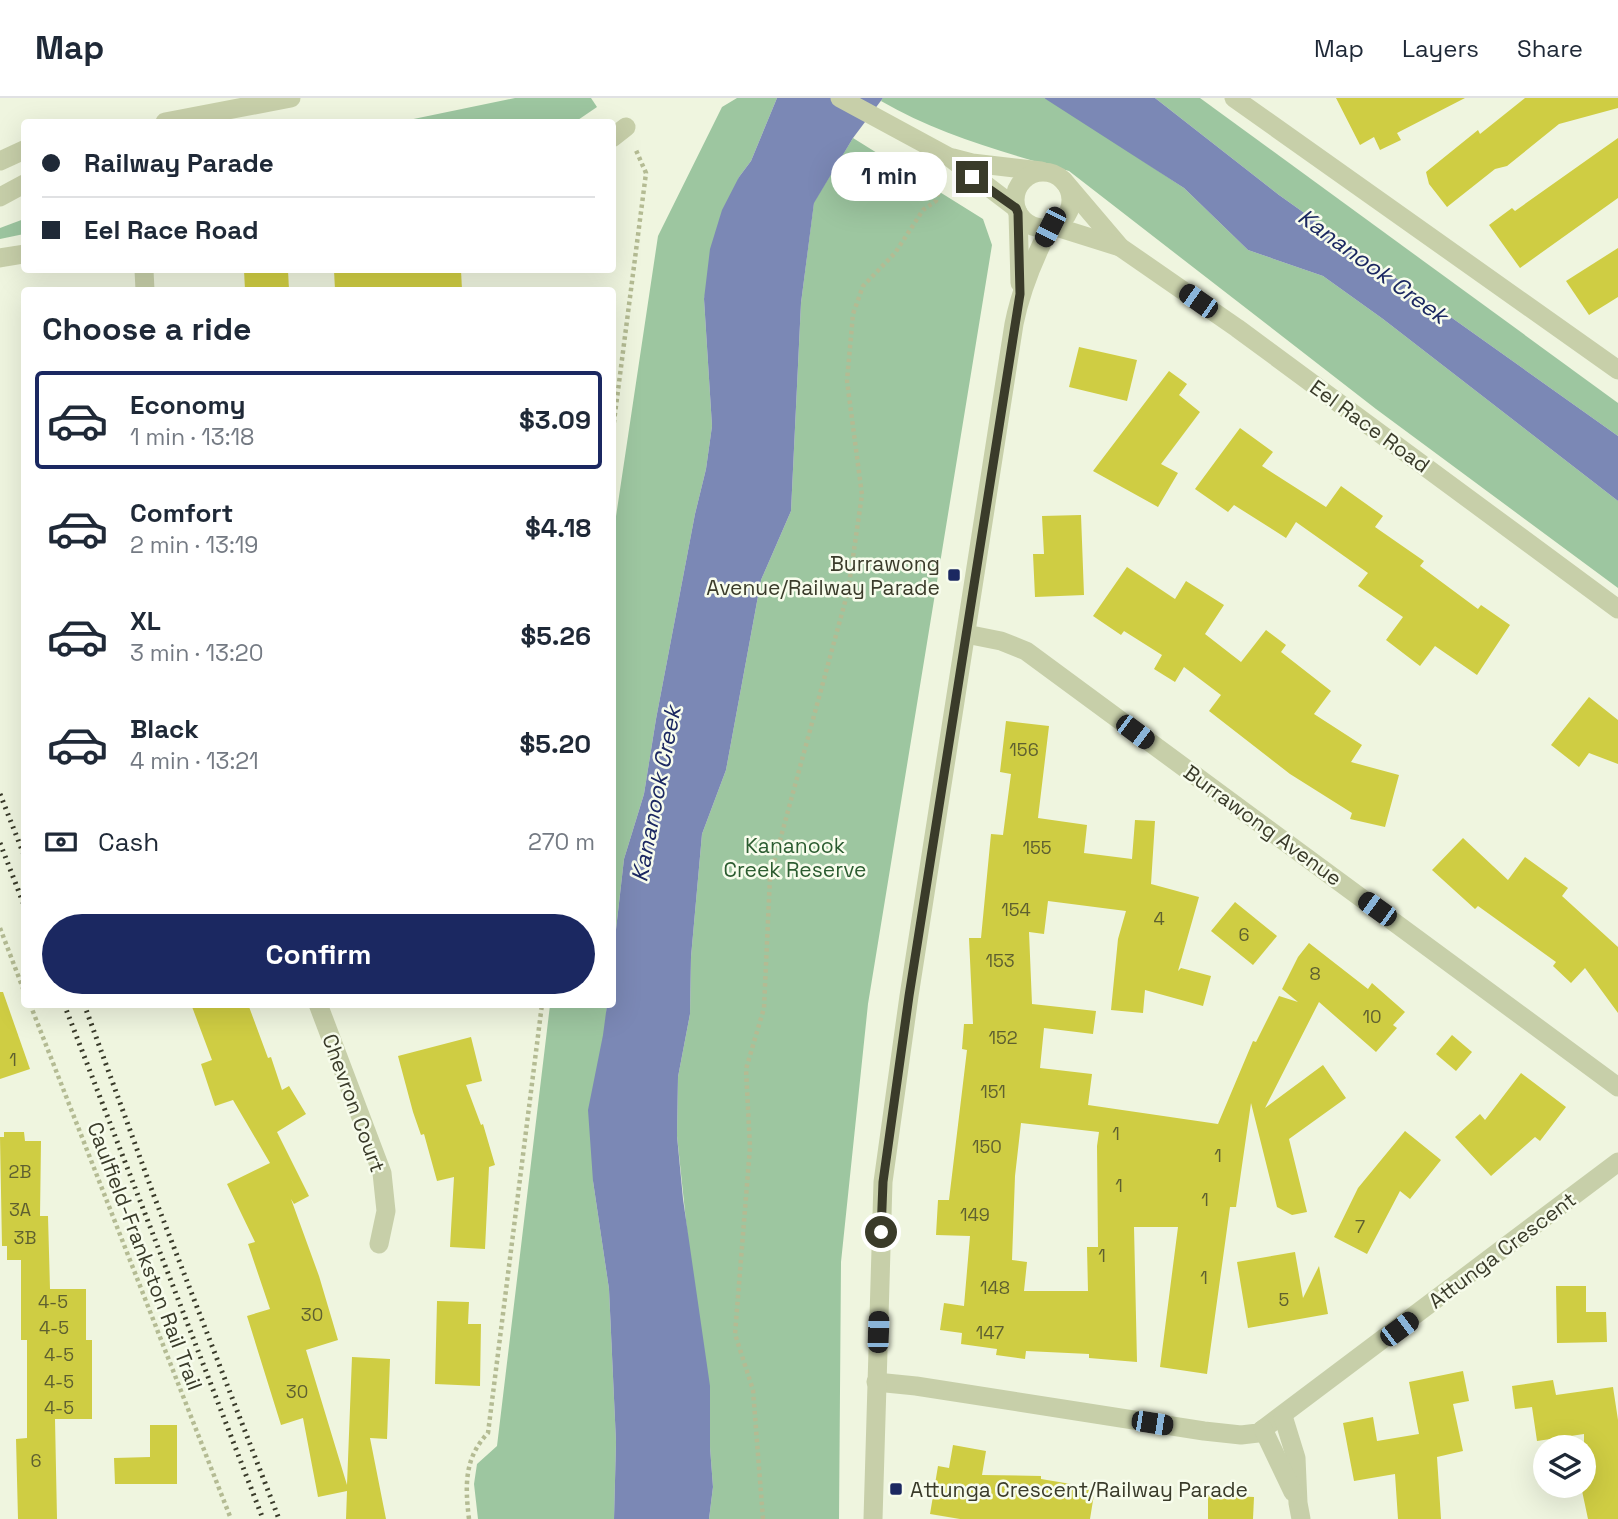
<!DOCTYPE html>
<meta charset="utf-8">
<style>
body{margin:0;font-family:"Space Grotesk",sans-serif;background:#f6f6f7;color:#1f2937;height:100vh;display:flex;flex-direction:column;font-size:26px;white-space:nowrap}
*{box-sizing:border-box;margin:0}
p{font-size:23px;color:#747a83}
.icon{flex:none;width:38px;height:38px;fill:none;stroke:currentColor;stroke-width:2;stroke-linecap:round;stroke-linejoin:round}
.map{position:relative;flex:1;overflow:hidden}
.side{position:absolute;left:21px;top:189px;width:595px;height:721px;display:flex;flex-direction:column;background:#fff;border-radius:7px;box-shadow:0 7px 28px #0002}
.side>*{flex:none}
.hud{position:absolute;left:21px;top:21px;width:595px;height:154px;border-radius:7px;box-shadow:0 7px 28px #0002;display:grid;align-content:center;height:154px;padding:0 21px;background:#fff}
.fabs{position:absolute;left:1533px;top:1337px;display:grid;gap:14px}
.fabs a{display:grid;place-items:center;width:63px;height:63px;border-radius:50%;background:#fff;box-shadow:0 7px 28px #0002;font-size:35px}
.end{position:absolute;width:32px;height:32px;margin:-16px;border:9px solid #3a3b2a;background:#fff;box-shadow:0 0 0 4px #fff}
.from{border-radius:50%}
.bubble{position:absolute;height:49px;border-radius:24px;background:#fff;box-shadow:0 7px 28px #0002;font-size:23px;font-weight:800;line-height:49px;text-align:center}
.car{position:absolute;width:21px;height:42px;margin:-21px -10px;border-radius:9px;box-shadow:0 0 5px 2px #0007;background:linear-gradient(#222 24%,#8ab4d8 0 40%,#222 0 76%,#8ab4d8 0 86%,#222 0)}
.hud b{display:flex;align-items:center;gap:24px;height:66px;font-size:26px}
.hud b+b{border-top:2px solid #e0e1e3}
.hud i{width:18px;height:18px;background:#1f2937}
ul{padding:0;list-style:none}
li{display:flex;align-items:center;gap:21px;height:98px;margin:0 14px 10px;padding:0 7px;border:4px solid transparent;border-radius:7px}
li div{flex:1}
li b{display:block;font-size:26px}
li em{font-style:normal;font-weight:800}
li.selected{border-color:#1b2861}
li>.icon{width:63px;height:63px;stroke-width:1.5}
h2{padding:0 21px;font-size:32px;line-height:84px}
.pay{display:flex;align-items:center;gap:18px;height:77px;padding:0 21px;font-size:26px}
.pay p{margin-inline-start:auto}
.action{display:flex;gap:14px;margin-top:auto;padding:14px 21px}
.action a{flex:1;height:80px;border-radius:42px;background:#1b2861;color:#fff;font-size:28px;font-weight:800;line-height:80px;text-align:center}
header{display:flex;align-items:center;gap:42px;box-sizing:border-box;height:98px;padding:0 35px;background:#fff;border-bottom:2px solid #e0e1e3}
header strong{font-size:33px}
nav{display:flex;gap:38px;margin-inline-start:auto;font-size:24px}
.map>svg:first-child{display:block}
.green{fill:#9dc6a0}
.water{fill:#7b88b5}
.building{fill:#cfcd43;fill-rule:evenodd}
.lines{fill:none;stroke-linecap:round;stroke-linejoin:round}
.path{stroke:#b4bb93;stroke-width:4.5;stroke-dasharray:3.5 3.5;stroke-linecap:butt}
.minor{stroke:#c7cfa9;stroke-width:19}
.tertiary{stroke:#c7cfa9;stroke-width:19}
.rail{stroke:#3a3b2a;stroke-width:5;stroke-dasharray:2 5;stroke-linecap:butt}
.route{stroke:#3a3b2a;stroke-width:9}
.poi-dot{fill:#1b2861;stroke:#f7fcec;stroke-width:2.5}
.labels{text-anchor:middle;dominant-baseline:central;stroke-width:5;stroke-linejoin:round;paint-order:stroke}
.number-label{font-size:18px;fill:#5f6030}
.street-label{font-size:21px;fill:#3a3b2a;stroke:#f7fcec}
.poi-label{font-size:21px;fill:#3a3b2a;stroke:#f7fcec;text-anchor:end}
.park-label{font-size:21px;fill:#2b5c30;stroke:#f7fcec}
.water-label{font-size:23px;font-style:italic;fill:#1b2861;stroke:#f7fcec}
</style>
<header>
<strong>Map</strong>
<nav><a>Map</a><a>Layers</a><a>Share</a></nav>
</header>
<div class="map">
<svg width="1618" height="1421" viewBox="0 0 1618 1421">
<rect width="100%" height="100%" fill="#eff5df"/>
<g class="green">
<path d="M515 0H591L597 9 575 24H399Z"/>
<path d="M737 0H777L751 63 739 79 704 201 712 328 706 371 695 416 656 621 644 696 624 761 613 858 612 445 658 138 722 9Z"/>
<path d="M883 0H1044L1055 5 1184 90 1248 152 1323 178 1383 221 1618 403V490L1376 311 1069 73C1005 55 938 36 881 3Z"/>
<path d="M1155 0H1200L1618 305V338L1279 97Z"/>
<path d="M853 40 983 121 992 147 868 906 841 1164 839 1421H709L713 1389 710 1349 677 1038 678 979 690 916 691 859 702 736 726 672 761 482 791 413 801 205 814 104Z"/>
<path d="M24 121V136L0 141V130Z"/>
<path d="M550 907H607L593 1083 609 1191 616 1344 614 1421H478L474 1386 477 1366 497 1348Z"/>
</g>
<g class="water">
<path d="M777 0H883L853 40 814 105 801 205 791 413 761 482 726 672 702 736 691 859 690 916 678 979 677 1038 683 1101 710 1288V1349L713 1389 709 1421H614L616 1344 609 1191 593 1083 588 1012 603 937 607 907 612 906 613 858 624 761 644 696 656 621 695 416 706 371 712 328 704 201 710 151 722 112 739 79 751 63Z"/>
<path d="M1044 0H1155L1279 97 1618 338V403L1383 221 1323 178 1248 152 1184 90Z"/>
</g>
<g class="building">
<path d="M1336 0H1465L1397 35 1401 42 1380 52 1374 39 1360 47Z"/>
<path d="M1525 0H1618V10L1559 26 1507 68 1495 71 1447 109 1429 86 1426 74 1478 32 1480 36Z"/>
<path d="M1618 40V100L1520 170 1489 127 1512 110 1515 113Z"/>
<path d="M1618 150V199L1589 217 1566 183Z"/>
<path d="M244 172H288L289 192H245Z"/>
<path d="M334 172H461L462 192H335Z"/>
<path d="M1079 249 1137 262 1127 303 1069 289Z"/>
<path d="M1169 273 1187 286 1179 297 1200 314 1161 366 1178 375 1158 409 1093 373Z"/>
<path d="M1240 330 1273 354 1262 368 1326 409 1341 388 1383 418 1375 429 1424 463 1420 468 1478 511 1481 507 1510 527 1477 577 1435 548 1420 568 1386 542 1403 519 1358 488 1368 475 1296 424 1286 440 1234 407 1228 414 1195 391Z"/>
<path d="M1081 417 1084 497 1035 499 1033 456H1044L1042 418Z"/>
<path d="M1127 469 1175 501 1186 483 1224 507 1205 536 1241 564 1266 532 1286 547 1281 554 1331 593 1314 616 1362 647 1351 664 1399 677 1385 729 1350 721 1352 715 1290 676 1209 613 1221 597 1184 569 1175 584 1154 571 1162 557 1124 533 1121 537 1093 518Z"/>
<path d="M1589 599 1618 622V666L1589 655 1579 669 1551 647Z"/>
<path d="M1006 623 1049 628 1038 720 1087 727 1084 755 1132 761 1135 722 1155 723 1151 786 1199 799 1178 873 1181 870 1211 878 1203 908 1145 892 1143 915 1111 912 1118 841 1126 813 1048 803 1044 836 1029 834 1032 906 1096 913 1093 936 1044 930 1040 970 1092 976 1088 1007 1218 1026 1253 943 1256 944 1279 898 1298 904 1282 891 1298 859 1309 845 1368 891 1372 885 1405 914 1393 927 1397 930 1376 954 1319 904 1265 1010 1323 967 1346 1000 1289 1041 1307 1114 1292 1117 1277 1109 1251 1005 1236 1109H1230L1207 1276 1160 1269 1178 1129H1134L1137 1264 1089 1260V1256L1026 1253 1025 1261 996 1257 997 1251 961 1246 962 1235 940 1232 944 1205 964 1208 970 1138 936 1137 938 1102H949L967 952 962 951 964 926H973L969 840H981L991 736 1003 737 1011 676 1000 674ZM1021 1025 1099 1034 1097 1048 1098 1149H1087L1088 1193H1024L1027 1164 1012 1162 1015 1078Z"/>
<path d="M1463 740 1508 782 1525 759 1568 790 1562 798 1618 849V915L1585 870 1571 885 1553 868 1556 864 1478 808 1475 811 1432 772Z"/>
<path d="M1235 804 1277 838 1253 867 1211 833Z"/>
<path d="M0 894H3L30 971 0 981Z"/>
<path d="M191 906H248L268 960 271 959 282 992 289 988 306 1016 277 1034 309 1098 294 1106 291 1101 319 1178 338 1242 306 1252 347 1387 352 1259 390 1261 387 1341 370 1340 386 1421H346L347 1393 318 1399 303 1320 281 1327 247 1218 270 1211 248 1146 255 1144 227 1086 270 1065 233 1002 215 1008 201 966 212 962Z"/>
<path d="M1452 937 1472 954 1456 973 1436 956Z"/>
<path d="M471 939 482 983 466 987 481 1027 483 1026 495 1067 489 1069 485 1151 450 1149 454 1079 437 1083 424 1036 421 1037 413 1014 398 958Z"/>
<path d="M1521 975 1566 1009 1540 1043 1535 1039 1491 1078 1455 1039 1480 1016 1485 1022Z"/>
<path d="M1405 1033 1441 1062 1410 1101 1400 1093 1367 1156 1334 1139 1358 1090Z"/>
<path d="M4 1034H24L25 1043H41L40 1118H48L50 1191H86V1242H92V1321H55L57 1421H18L16 1341 27 1340V1242H21V1162H7V1148H2L0 1039H4Z"/>
<path d="M1295 1154 1303 1200 1319 1168 1328 1216 1248 1230 1237 1164Z"/>
<path d="M1556 1188H1586V1214H1606L1607 1244 1557 1245Z"/>
<path d="M437 1203 469 1204 468 1226H481L480 1288 435 1286Z"/>
<path d="M1463 1273 1469 1303 1453 1306 1463 1353 1437 1359 1441 1421H1398L1395 1376 1354 1383 1343 1325 1373 1319 1377 1343 1419 1336 1409 1284Z"/>
<path d="M1553 1282 1556 1297 1613 1289 1618 1322V1421H1588L1581 1388H1584V1336L1537 1343 1532 1309 1515 1311 1512 1288Z"/>
<path d="M150 1327H177V1386H115L114 1360 150 1359Z"/>
<path d="M953 1347 986 1353 982 1377 1041 1378V1381L1095 1390 1090 1421H960L930 1416 938 1368 949 1370Z"/>
<path d="M1208 1397 1254 1399 1253 1421H1208Z"/>
</g>
<g class="lines">
<g class="path">
<path d="M612 339 646 75 635 50"/>
<path d="M0 830 24 893"/>
<path d="M30 906 231 1421"/>
<path d="M469 1421C465 1388 464 1360 488 1335L542 906"/>
<path d="M763 1421 753 1292 735 1236 750 1049 746 971 764 910 770 779 848 493 862 397 847 283 853 216 863 188 895 155 923 112 936 103 940 88"/>
</g>
<g class="minor">
<path d="M1234 0 1618 272"/>
<path d="M612 40 626 29"/>
<path d="M1063 82 1120 149 1237 230 1618 511"/>
<path d="M1053 128 1120 149"/>
<path d="M0 160 24 156"/>
<path d="M144 172 145 192"/>
<path d="M966 536 1001 543 1026 553 1618 989"/>
<path d="M318 906 382 1075 386 1113 379 1146"/>
<path d="M876 1284 916 1288 1204 1333 1241 1337 1258 1335 1618 1064"/>
<path d="M1283 1318 1296 1360 1298 1405 1301 1421"/>
<path d="M1263 1331 1293 1394"/>
</g>
<g class="tertiary">
<path d="M840 0 949 59 1016 110"/>
<path d="M165 24 291 0"/>
<path d="M953 60 972 65 1041 73"/>
<path d="M0 63 24 52"/>
<circle cx="1043" cy="102" r="28"/>
<path d="M0 99 24 86"/>
<path d="M1018 115 1020 185"/>
<path d="M873 1421 883 1084 909 898 1014 226C1021 191 1034 160 1050 129"/>
</g>
<g class="rail">
<path d="M0 696 24 757"/>
<path d="M0 745 24 807"/>
<path d="M64 906 263 1421"/>
<path d="M84 906 154 1098 279 1421"/>
</g>
</g>
<g class="lines">
<path class="route" d="M881 1134 883 1084 909 898 1020 196 1018 115 1016 110 972 79"/>
</g>
<g class="poi-dot">
<rect x="947" y="470" width="14" height="14" rx="3.5"/>
<rect x="889" y="1384" width="14" height="14" rx="3.5"/>
</g>
<g class="labels">
<g class="number-label">
<text x="1024" y="651">156</text>
<text x="1037" y="749">155</text>
<text x="1016" y="811">154</text>
<text x="1159" y="820">4</text>
<text x="1244" y="836">6</text>
<text x="1000" y="862">153</text>
<text x="1315" y="875">8</text>
<text x="1372" y="918">10</text>
<text x="1003" y="939">152</text>
<text x="13" y="961">1</text>
<text x="993" y="993">151</text>
<text x="1116" y="1035">1</text>
<text x="987" y="1048">150</text>
<text x="1218" y="1057">1</text>
<text x="20" y="1073">2B</text>
<text x="1119" y="1087">1</text>
<text x="1205" y="1101">1</text>
<text x="20" y="1111">3A</text>
<text x="975" y="1116">149</text>
<text x="1360" y="1128">7</text>
<text x="25" y="1139">3B</text>
<text x="1102" y="1157">1</text>
<text x="1204" y="1179">1</text>
<text x="995" y="1189">148</text>
<text x="1284" y="1201">5</text>
<text x="53" y="1203">4-5</text>
<text x="312" y="1216">30</text>
<text x="54" y="1229">4-5</text>
<text x="990" y="1234">147</text>
<text x="59" y="1256">4-5</text>
<text x="59" y="1283">4-5</text>
<text x="297" y="1293">30</text>
<text x="59" y="1309">4-5</text>
<text x="36" y="1362">6</text>
</g>
<g class="street-label">
<text transform="translate(1370 328) rotate(36)">Eel Race Road</text>
<text transform="translate(1263 727) rotate(36)">Burrawong Avenue</text>
<text transform="translate(354 1005) rotate(70)">Chevron Court</text>
<text transform="translate(1502 1152) rotate(-37)">Attunga Crescent</text>
<text transform="translate(145 1158) rotate(69)">Caulfield-Frankston Rail Trail</text>
</g>
<g class="poi-label">
<text x="940" y="465">Burrawong<tspan x="940" dy="24">Avenue/Railway Parade</tspan></text>
<text x="910" y="1391" text-anchor="start">Attunga Crescent/Railway Parade</text>
</g>
<g class="park-label">
<text x="795" y="747">Kananook<tspan x="795" dy="24">Creek Reserve</tspan></text>
</g>
<g class="water-label">
<text transform="translate(1373 168) rotate(36)">Kananook Creek</text>
<text transform="translate(656 696) rotate(-79)">Kananook Creek</text>
</g>
</g>
</svg>
<div class="fabs">
<a><svg class="icon" aria-label="layers" viewBox="0 0 24 24"><path d="M12 4l9 5-9 5-9-5zM3 14l9 5 9-5"/></svg></a>
</div>
<i class="end from" style="left:881px;top:1134px"></i>
<i class="end" style="left:972px;top:79px"></i>
<div class="bubble" style="left:831px;top:54px;width:116px">1 min</div>
<i class="car" style="left:1050px;top:129px;rotate:207deg"></i>
<i class="car" style="left:1198px;top:203px;rotate:305deg"></i>
<i class="car" style="left:1135px;top:634px;rotate:127deg"></i>
<i class="car" style="left:1377px;top:811px;rotate:306deg"></i>
<i class="car" style="left:1399px;top:1231px;rotate:53deg"></i>
<i class="car" style="left:878px;top:1234px;rotate:2deg"></i>
<i class="car" style="left:1152px;top:1325px;rotate:99deg"></i>
<div class="hud">
<b><i class="from"></i>Railway Parade</b>
<b><i></i>Eel Race Road</b>
</div>
<section class="side">
<h2>Choose a ride</h2>
<ul>
<li class="selected"><svg class="icon" aria-label="car" viewBox="0 0 24 24"><path d="M5 17H2v-5l4-1 3-4h7l3 4 3 1v5h-3M9 17h6M6 11h13"/><circle cx="7" cy="17" r="2"/><circle cx="17" cy="17" r="2"/></svg><div><b>Economy</b><p>1 min · 13:18</p></div><em>$3.09</em></li>
<li><svg class="icon" aria-label="car" viewBox="0 0 24 24"><path d="M5 17H2v-5l4-1 3-4h7l3 4 3 1v5h-3M9 17h6M6 11h13"/><circle cx="7" cy="17" r="2"/><circle cx="17" cy="17" r="2"/></svg><div><b>Comfort</b><p>2 min · 13:19</p></div><em>$4.18</em></li>
<li><svg class="icon" aria-label="car" viewBox="0 0 24 24"><path d="M5 17H2v-5l4-1 3-4h7l3 4 3 1v5h-3M9 17h6M6 11h13"/><circle cx="7" cy="17" r="2"/><circle cx="17" cy="17" r="2"/></svg><div><b>XL</b><p>3 min · 13:20</p></div><em>$5.26</em></li>
<li><svg class="icon" aria-label="car" viewBox="0 0 24 24"><path d="M5 17H2v-5l4-1 3-4h7l3 4 3 1v5h-3M9 17h6M6 11h13"/><circle cx="7" cy="17" r="2"/><circle cx="17" cy="17" r="2"/></svg><div><b>Black</b><p>4 min · 13:21</p></div><em>$5.20</em></li>
</ul>
<div class="pay"><svg class="icon" aria-label="cash" viewBox="0 0 24 24"><path d="M3 7h18v10H3z"/><circle cx="12" cy="12" r="2"/></svg>Cash<p>270 m</p></div>
<div class="action"><a>Confirm</a></div>
</section>
</div>
